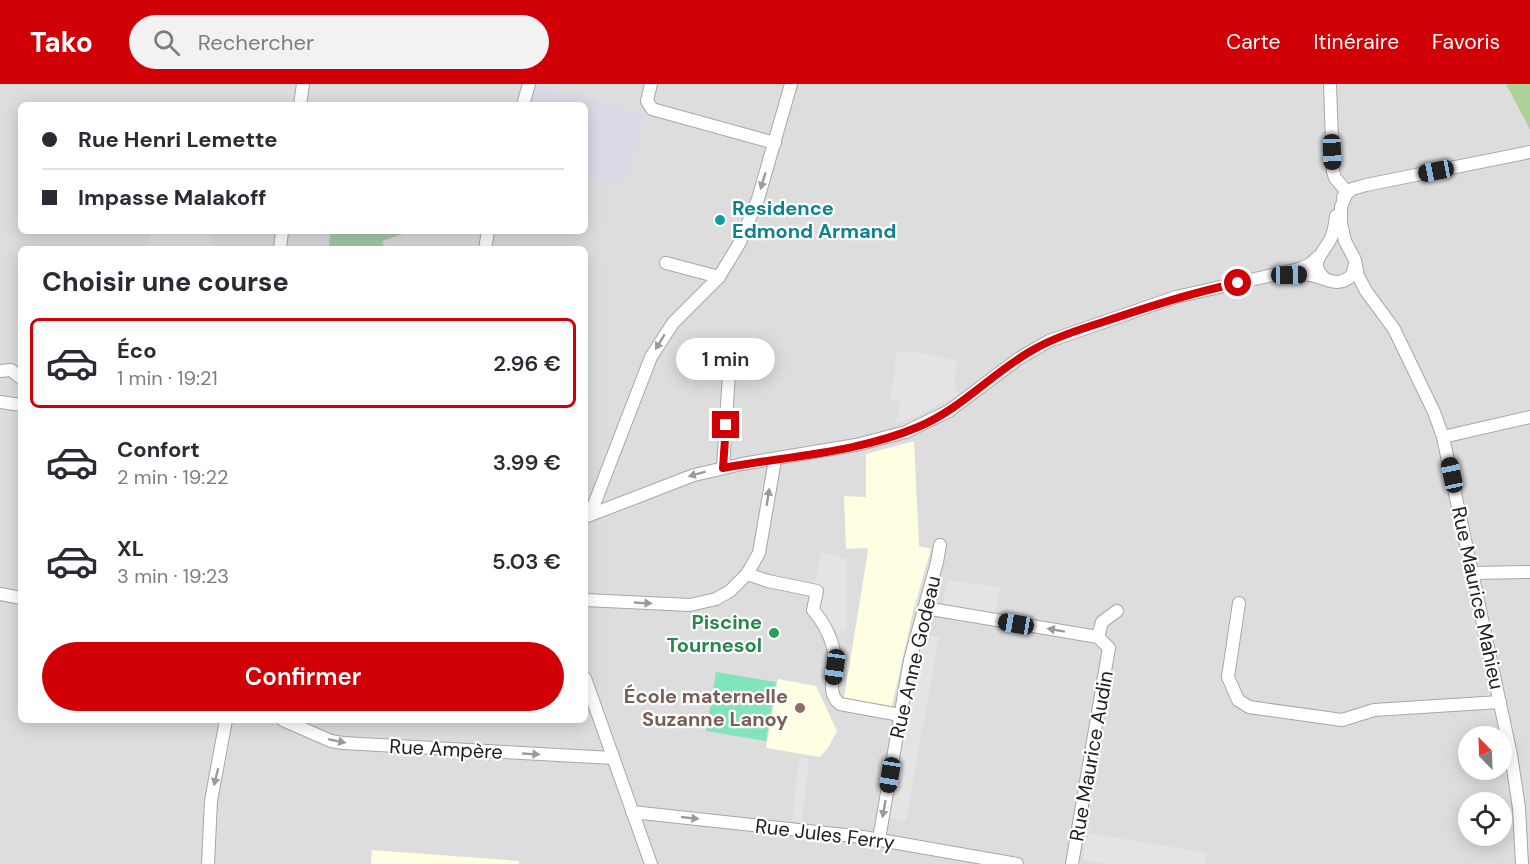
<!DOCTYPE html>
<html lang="fr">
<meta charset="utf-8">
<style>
body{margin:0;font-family:"DM Sans",sans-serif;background:#f2f2f3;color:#2b2b33;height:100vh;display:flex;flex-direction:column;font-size:22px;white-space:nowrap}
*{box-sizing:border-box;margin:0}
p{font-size:20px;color:#7c7c81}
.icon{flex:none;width:33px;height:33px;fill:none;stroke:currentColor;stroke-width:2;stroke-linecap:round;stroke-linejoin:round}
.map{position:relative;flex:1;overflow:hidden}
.side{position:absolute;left:18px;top:162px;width:570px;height:477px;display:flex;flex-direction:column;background:#fff;border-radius:9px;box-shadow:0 3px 15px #0003}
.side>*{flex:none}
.top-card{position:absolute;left:18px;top:18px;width:570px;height:132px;border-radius:9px;box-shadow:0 3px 15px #0003;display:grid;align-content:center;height:132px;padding:0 24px;background:#fff}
.needle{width:39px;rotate:337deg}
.fabs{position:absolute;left:1458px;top:642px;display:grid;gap:12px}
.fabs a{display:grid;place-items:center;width:54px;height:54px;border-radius:50%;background:#fff;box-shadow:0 3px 15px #0003;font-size:30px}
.end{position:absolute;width:27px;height:27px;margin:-14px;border:8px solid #d10006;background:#fff;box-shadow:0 0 0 3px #fff}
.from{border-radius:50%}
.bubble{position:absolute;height:42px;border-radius:21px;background:#fff;box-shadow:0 3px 15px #0003;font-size:20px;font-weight:600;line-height:42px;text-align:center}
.car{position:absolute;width:18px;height:36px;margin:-18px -9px;border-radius:8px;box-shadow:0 0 4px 2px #0007;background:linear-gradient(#222 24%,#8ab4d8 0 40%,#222 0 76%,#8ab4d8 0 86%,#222 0)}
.top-card b{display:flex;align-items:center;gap:21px;height:57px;font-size:22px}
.top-card b+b{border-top:2px solid #e1e1e2}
.top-card i{width:15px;height:15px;background:#2b2b33}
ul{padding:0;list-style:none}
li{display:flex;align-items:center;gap:18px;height:90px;margin:0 12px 9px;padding:0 12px;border:3px solid transparent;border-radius:9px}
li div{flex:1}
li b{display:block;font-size:22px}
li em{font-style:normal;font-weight:600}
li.active{border-color:#d10006}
li>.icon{width:54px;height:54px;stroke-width:1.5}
h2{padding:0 24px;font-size:27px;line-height:72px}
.action{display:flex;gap:12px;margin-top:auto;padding:12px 24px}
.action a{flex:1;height:69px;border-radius:36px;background:#d10006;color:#fff;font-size:24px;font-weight:600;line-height:69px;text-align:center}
header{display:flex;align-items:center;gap:36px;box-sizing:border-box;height:84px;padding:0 30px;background:#d10006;color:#fff}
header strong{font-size:28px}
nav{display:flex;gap:33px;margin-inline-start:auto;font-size:21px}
.search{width:420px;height:54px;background:#f2f2f3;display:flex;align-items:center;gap:15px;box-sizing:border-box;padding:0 21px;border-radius:33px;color:#7c7c81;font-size:22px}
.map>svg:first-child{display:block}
.residential{fill:#dedddd;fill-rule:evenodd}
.education{fill:#fffee2}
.forest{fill:#acd299}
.cemetery{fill:#a6cbab}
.pitch{fill:#81e4bb}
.parking{fill:#e4e4e4}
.plaza{fill:#dadbe7}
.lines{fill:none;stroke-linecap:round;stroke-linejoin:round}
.minor-casing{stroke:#a7a7a7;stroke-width:14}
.minor{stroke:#fff;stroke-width:12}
.oneway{fill:#9b9b9b}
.route{stroke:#d10006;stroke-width:8}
.culture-dot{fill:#0f9aa8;stroke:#fff;stroke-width:2}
.leisure-dot{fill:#2e9e5b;stroke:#fff;stroke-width:2}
.education-dot{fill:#8d6e63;stroke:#fff;stroke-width:2}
.labels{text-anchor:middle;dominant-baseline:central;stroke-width:4.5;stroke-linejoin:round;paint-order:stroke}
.culture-label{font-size:20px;font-weight:bold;fill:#0d838f;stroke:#fff;text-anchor:start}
.street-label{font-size:20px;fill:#202020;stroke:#fff}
.leisure-label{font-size:20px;font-weight:bold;fill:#27864d;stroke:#fff;text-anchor:end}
.education-label{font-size:20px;font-weight:bold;fill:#785e54;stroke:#fff;text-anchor:end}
</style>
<header>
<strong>Tako</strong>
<div class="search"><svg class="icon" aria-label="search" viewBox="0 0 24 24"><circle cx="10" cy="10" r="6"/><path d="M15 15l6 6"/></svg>Rechercher</div>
<nav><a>Carte</a><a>Itinéraire</a><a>Favoris</a></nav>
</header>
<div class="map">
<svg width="1530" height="780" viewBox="0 0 1530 780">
<rect width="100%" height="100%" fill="#f1ede6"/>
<path class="residential" d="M0 0H1506L1530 46V780H0ZM21 21H585V147H21ZM21 165H585V636H21ZM1468 652H1502V686H1468ZM1468 718H1502V752H1468Z"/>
<g class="education">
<path d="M914 357 919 462 931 465 913 528 892 622 844 614 868 467 867 464 846 465 844 412 866 413V370Z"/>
<path d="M778 595 816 602 837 647 829 662 820 673 766 664Z"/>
<path d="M372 766 519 777V780H371Z"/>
</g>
<path class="forest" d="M1506 0H1530V46Z"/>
<path class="cemetery" d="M330 147H412L382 157 385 165H329Z"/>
<path class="pitch" d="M716 588 776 598 766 657 706 647Z"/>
<g class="parking">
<path d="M150 147H213L210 165H147Z"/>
<path d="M897 267 923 269 957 276 954 298 958 311 919 331 896 339 900 319 890 315Z"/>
<path d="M821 468 847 475V545L839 550 810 520Z"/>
<path d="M947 496 1000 503 995 530 943 522Z"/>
<path d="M920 551 939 553 906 737 887 734Z"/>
<path d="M799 674 809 675 802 738 792 737Z"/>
<path d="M1088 749 1207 769 1205 780H1109L1083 776Z"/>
</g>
<path class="plaza" d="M535 0 646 30 625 102 585 90V21H528Z"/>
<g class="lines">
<g class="minor-casing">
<g id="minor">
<path d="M651 0 647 17 652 25 775 59"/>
<path d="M1330 0 1333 87 1335 94 1347 108"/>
<path d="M300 21 303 0"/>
<path d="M523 21 529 0"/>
<path d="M1347 108 1341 123V139L1345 157 1355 176 1358 192 1366 207 1394 245 1434 328 1443 353 1511 671 1519 724 1522 780"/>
<path d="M1343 113 1352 105 1366 101 1530 68"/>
<path d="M280 165 282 147"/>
<path d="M485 165 488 147"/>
<path d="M666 179 719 193"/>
<path d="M1292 191C1298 191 1305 190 1311 191 1327 194 1338 205 1352 191L1355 180"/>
<path d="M1325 195C1308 179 1322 171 1330 156 1334 149 1335 140 1336 132"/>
<path d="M0 287 11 286 21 294"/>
<path d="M0 318 21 321"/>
<path d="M1443 353 1530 333"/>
<path d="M723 384 730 274"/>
<path d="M590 431 651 273 673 239 719 193 739 160 758 115 791 0"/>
<path d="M585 433 694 391 742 380 856 361 906 348 949 327 1018 275 1049 257 1176 213 1299 185 1310 180 1318 173"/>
<path d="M1474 489 1530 488"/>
<path d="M747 490 768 497 817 507 813 526C825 540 833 556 835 575 836 590 825 609 840 620L900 631"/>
<path d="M0 510 21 514"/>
<path d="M585 516 690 521 716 515 730 507 747 490 759 469 775 376"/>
<path d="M1239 519 1228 593 1238 616 1249 623 1342 636 1374 626 1500 618"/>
<path d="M925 524 1098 553 1109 564 1072 780"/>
<path d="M1098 553 1102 538 1117 527"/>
<path d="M585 594 651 780"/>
<path d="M283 636 331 657 343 659 613 674"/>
<path d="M632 728 863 753 1017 780"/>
<path d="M879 755 910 576 937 478 940 461"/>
<path d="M208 780 211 717 226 636"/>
</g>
</g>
<use href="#minor" class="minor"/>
</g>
<defs><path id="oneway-solid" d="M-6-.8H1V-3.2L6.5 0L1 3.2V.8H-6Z" transform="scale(1.5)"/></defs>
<g class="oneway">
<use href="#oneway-solid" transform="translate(763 97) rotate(107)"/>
<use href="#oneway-solid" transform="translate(660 258) rotate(121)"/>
<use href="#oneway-solid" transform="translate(697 390) rotate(165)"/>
<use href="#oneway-solid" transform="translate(768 413) rotate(-81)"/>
<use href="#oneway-solid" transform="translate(643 519) rotate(3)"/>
<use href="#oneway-solid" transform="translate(1056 546) rotate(-170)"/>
<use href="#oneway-solid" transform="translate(337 657) rotate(12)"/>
<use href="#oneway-solid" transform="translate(531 670) rotate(3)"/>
<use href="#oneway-solid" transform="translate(216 693) rotate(104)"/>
<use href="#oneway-solid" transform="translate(884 725) rotate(100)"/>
<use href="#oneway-solid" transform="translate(690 734) rotate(6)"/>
</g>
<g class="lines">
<path class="route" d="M726 341 723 384C788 372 857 369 918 343 961 325 991 290 1031 267 1053 254 1078 246 1103 238 1148 223 1191 209 1238 199"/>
</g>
<circle class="culture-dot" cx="720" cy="136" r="6"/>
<circle class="leisure-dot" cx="774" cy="549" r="6"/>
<circle class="education-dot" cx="800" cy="624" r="6"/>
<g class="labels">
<g class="culture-label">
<text x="732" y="124">Residence<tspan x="732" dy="23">Edmond Armand</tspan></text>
</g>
<g class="street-label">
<text transform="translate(1478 514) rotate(78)">Rue Maurice Mahieu</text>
<text transform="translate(915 573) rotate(-77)">Rue Anne Godeau</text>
<text transform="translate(446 665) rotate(3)">Rue Ampère</text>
<text transform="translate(1091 672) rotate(-80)">Rue Maurice Audin</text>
<text transform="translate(825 750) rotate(7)">Rue Jules Ferry</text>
</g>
<g class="leisure-label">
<text x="762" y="538">Piscine<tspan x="762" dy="23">Tournesol</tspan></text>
</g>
<g class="education-label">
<text x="788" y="612">École maternelle<tspan x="788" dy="23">Suzanne Lanoy</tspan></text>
</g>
</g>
</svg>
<div class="fabs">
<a><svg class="needle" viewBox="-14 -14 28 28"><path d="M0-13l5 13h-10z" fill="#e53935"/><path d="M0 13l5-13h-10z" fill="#7c7c81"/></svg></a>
<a><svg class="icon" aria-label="locate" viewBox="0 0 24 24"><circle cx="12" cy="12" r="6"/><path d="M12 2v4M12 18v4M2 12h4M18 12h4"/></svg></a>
</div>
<i class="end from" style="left:1238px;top:199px"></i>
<i class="end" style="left:726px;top:341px"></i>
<div class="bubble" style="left:676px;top:254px;width:99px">1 min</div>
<i class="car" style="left:1332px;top:68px;rotate:178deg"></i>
<i class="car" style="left:1436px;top:87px;rotate:259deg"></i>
<i class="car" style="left:1289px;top:191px;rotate:89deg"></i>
<i class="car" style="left:1452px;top:391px;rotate:348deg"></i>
<i class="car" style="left:1016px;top:540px;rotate:280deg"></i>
<i class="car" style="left:835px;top:583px;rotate:188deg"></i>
<i class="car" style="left:890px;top:691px;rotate:189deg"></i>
<div class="top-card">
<b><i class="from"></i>Rue Henri Lemette</b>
<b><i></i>Impasse Malakoff</b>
</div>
<section class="side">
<h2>Choisir une course</h2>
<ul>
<li class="active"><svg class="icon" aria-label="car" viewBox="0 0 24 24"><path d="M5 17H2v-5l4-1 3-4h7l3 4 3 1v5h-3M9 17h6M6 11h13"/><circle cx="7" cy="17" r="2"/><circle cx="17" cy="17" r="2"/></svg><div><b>Éco</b><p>1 min · 19:21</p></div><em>2.96 €</em></li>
<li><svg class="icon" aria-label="car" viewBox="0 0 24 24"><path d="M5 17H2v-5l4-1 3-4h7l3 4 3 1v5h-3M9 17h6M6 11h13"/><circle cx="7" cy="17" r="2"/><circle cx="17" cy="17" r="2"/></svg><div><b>Confort</b><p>2 min · 19:22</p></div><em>3.99 €</em></li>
<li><svg class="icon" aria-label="car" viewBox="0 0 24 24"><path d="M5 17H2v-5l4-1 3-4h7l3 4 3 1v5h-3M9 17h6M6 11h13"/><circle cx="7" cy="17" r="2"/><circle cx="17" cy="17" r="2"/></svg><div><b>XL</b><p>3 min · 19:23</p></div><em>5.03 €</em></li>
</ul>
<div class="action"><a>Confirmer</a></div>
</section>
</div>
